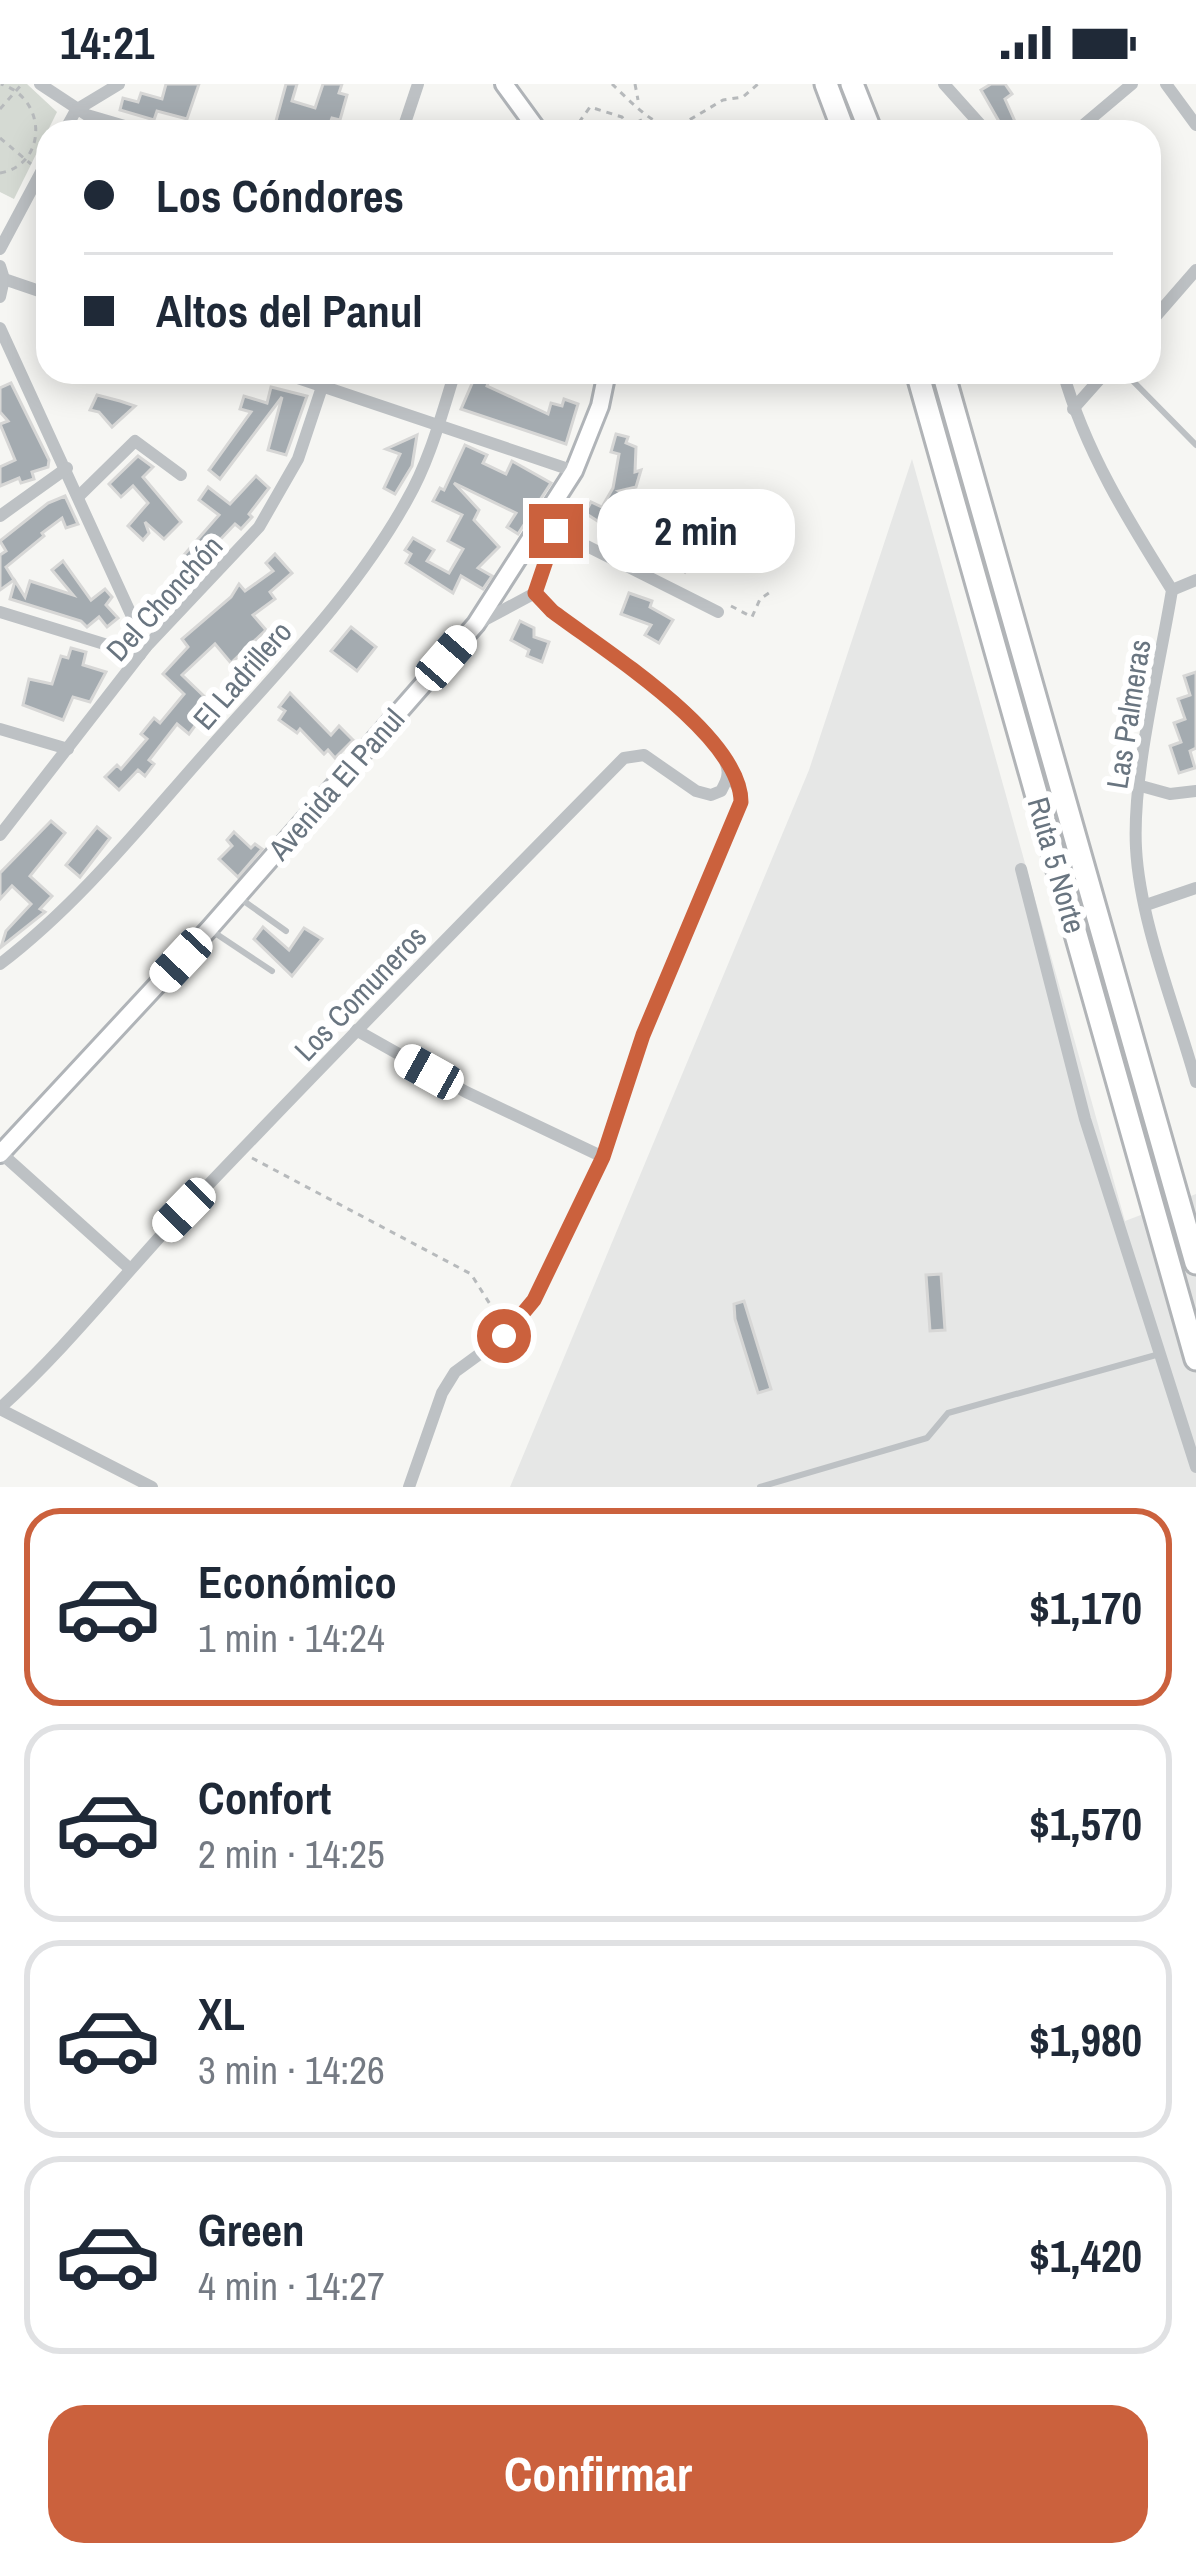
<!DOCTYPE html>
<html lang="es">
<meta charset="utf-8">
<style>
body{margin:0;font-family:"Archivo Narrow",sans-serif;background:#f2f2f3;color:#1f2937;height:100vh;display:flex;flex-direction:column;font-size:45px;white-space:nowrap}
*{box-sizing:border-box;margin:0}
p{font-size:39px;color:#747a83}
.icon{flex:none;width:66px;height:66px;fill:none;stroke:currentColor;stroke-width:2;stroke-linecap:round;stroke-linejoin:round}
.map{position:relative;height:1403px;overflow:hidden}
.sheet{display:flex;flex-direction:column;background:#fff;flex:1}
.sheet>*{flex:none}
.top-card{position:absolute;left:36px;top:36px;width:1125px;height:264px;border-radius:36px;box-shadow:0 6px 30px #0003;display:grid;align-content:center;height:264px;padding:0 48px;background:#fff}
.end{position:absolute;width:54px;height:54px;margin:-27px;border:15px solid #cb613d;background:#fff;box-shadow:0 0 0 6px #fff}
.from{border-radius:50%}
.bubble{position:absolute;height:84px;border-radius:36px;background:#fff;box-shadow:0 6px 30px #0003;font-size:39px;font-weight:800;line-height:84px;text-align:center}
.car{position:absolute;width:36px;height:72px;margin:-36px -18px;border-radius:15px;box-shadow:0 0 9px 3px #0007;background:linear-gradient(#fff 24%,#345 0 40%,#fff 0 76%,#345 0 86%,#fff 0)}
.top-card b{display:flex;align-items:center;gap:42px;height:114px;font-size:45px}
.top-card b+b{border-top:3px solid #e0e1e3}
.top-card i{width:30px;height:30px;background:#1f2937}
ul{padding:21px 0 0;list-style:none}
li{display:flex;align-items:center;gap:36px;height:198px;margin:0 24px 18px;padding:0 24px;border:6px solid #e0e1e3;border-radius:36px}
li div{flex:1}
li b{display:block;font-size:45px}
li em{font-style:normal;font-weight:800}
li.active{border-color:#cb613d}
li>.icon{width:108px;height:108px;stroke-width:1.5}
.button{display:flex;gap:24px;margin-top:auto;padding:24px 48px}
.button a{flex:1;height:138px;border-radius:36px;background:#cb613d;color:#fff;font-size:48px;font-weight:800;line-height:138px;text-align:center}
.status{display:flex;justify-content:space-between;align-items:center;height:84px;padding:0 60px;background:#fff;direction:ltr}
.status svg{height:33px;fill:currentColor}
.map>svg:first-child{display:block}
.built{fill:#e6e7e6}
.green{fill:#d5dad3}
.building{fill:#a4abb0;stroke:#d7d7d6;stroke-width:3}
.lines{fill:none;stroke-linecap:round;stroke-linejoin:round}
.secondary-casing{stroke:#b0b4b8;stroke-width:22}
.highway-casing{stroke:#b1b4b7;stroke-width:27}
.path{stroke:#b7babc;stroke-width:3;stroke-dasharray:6 6;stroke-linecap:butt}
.lane{stroke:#bdc1c4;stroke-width:6}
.street{stroke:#bdc1c4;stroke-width:12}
.secondary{stroke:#fff;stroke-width:16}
.highway{stroke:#fff;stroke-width:21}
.route{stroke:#cb613d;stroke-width:15}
.labels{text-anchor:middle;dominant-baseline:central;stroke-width:12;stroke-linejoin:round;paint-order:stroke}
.street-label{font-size:30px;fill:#697580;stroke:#fff}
</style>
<div class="status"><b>14:21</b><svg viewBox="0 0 49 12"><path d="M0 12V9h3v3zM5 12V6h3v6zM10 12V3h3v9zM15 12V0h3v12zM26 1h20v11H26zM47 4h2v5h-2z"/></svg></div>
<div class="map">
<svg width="1196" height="1403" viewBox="0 0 1196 1403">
<rect width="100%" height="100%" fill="#f6f6f3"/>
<path class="built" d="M912 375 1125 1137 1196 1110V1403H510L809 686Z"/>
<path class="green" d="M0 0H27L57 28 14 115 0 108Z"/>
<g class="building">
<path d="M166 0H199L187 35 157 27 154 36 120 26 123 14 138 18 141 9 162 15Z"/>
<path d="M286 0H297L292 17 315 24 323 0H342L339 9 347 11 340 36 332 34 327 48 291 42 289 48H273Z"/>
<path d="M991 0H1005L1012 10 1005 15 1017 42 1005 48 981 6Z"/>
<path d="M477 288H492L487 302 548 330 551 319 562 322 564 315 578 320 566 360 461 325Z"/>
<path d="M11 299 49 376 48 383 32 388 34 395 21 399 19 394 0 402V383L15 376 0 340 8 337 0 328V304Z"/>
<path d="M271 303 307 312 286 371 268 366 282 313 220 395 209 386 251 328 240 325 244 312 267 319Z"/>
<path d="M97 311 120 317 135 322 112 343 99 328 90 326Z"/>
<path d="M616 350 628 353 626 359 636 363 635 388 641 386 636 403 619 407 661 429 656 438 691 459 689 465 699 471 685 488 664 470 624 454 585 429 591 418 602 423 613 404 619 370 611 368Z"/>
<path d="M417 351 412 382 395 410 384 404 400 370 386 365Z"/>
<path d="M465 361 487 371 483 379 506 390 512 377 551 399 518 450 507 443 516 429 454 399 479 426 474 436 499 463 478 484 492 492 483 505 461 492 453 509 406 479 411 470 405 466 413 454 434 466 427 477 449 489 463 465 448 457 462 431 433 417 440 404 444 406Z"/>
<path d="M138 372 153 383 143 393 181 438 164 455 145 438 149 449 143 456 128 442 148 419 133 402 121 413 109 400Z"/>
<path d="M256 392 269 404 249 430 252 433 241 445 235 440 195 482 183 472 219 431 199 416 208 403 230 420Z"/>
<path d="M65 412 78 440 66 444 62 434 42 449 44 452 6 483 14 496 0 506V471L6 467 0 457 48 419Z"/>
<path d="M275 470 292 489 270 508 275 515 253 531 266 546 231 579 215 560 182 591 210 618 205 622 208 624 189 650 177 640 149 676 154 680 145 692 138 686 119 706 105 693 117 681 121 685 147 655 141 650 154 634 160 639 184 610 163 590 188 563 182 555 231 513 239 500 245 507 273 487 266 479Z"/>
<path d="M63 477 91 516 105 505 112 513 106 521 118 534 107 543 99 533 87 543 81 537 10 515 15 497 25 513 30 497 73 511 52 486Z"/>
<path d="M629 509 652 517 650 523 673 536 659 559 645 551 651 541 621 530Z"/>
<path d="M520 537 534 544V553L549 558 542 578 527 572 529 566 511 556Z"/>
<path d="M351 543 376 563 357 587 331 567Z"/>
<path d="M71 564 86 568 83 581 106 588 90 618 73 613 63 636 23 621 29 595 52 600 61 572 68 574Z"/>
<path d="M1196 588V664L1190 667 1195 684 1179 689 1170 662 1181 658 1174 639 1185 635 1178 615 1190 611 1184 592Z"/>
<path d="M290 609 331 651 339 642 353 656 335 674 328 666 324 670 300 645 297 649 279 636 285 627 279 623Z"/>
<path d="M51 737 65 749 30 792 52 812 40 825 45 828 1 863 6 847 31 820 12 802 0 815V789Z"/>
<path d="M97 743 110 754 80 793 66 781Z"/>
<path d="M234 748 251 764 255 760 262 765 238 793 219 775 232 762 227 756Z"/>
<path d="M263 843 289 866 304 844 322 855 292 892 254 855Z"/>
<path d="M941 1190 945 1246 930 1247 926 1191Z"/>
<path d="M744 1217 771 1305 758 1309 735 1235 734 1220Z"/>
</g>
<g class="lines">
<g class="secondary-casing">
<g id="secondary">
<path d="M504 0 539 48"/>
<path d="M0 1070 209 845 476 540 574 387 600 322 607 288"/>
</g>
</g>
<g class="highway-casing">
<g id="highway">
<path d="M826 0 844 48"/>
<path d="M852 0 871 48"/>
<path d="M917 288 1196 1275"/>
<path d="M943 288 1196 1179"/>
</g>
</g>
<g class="path">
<path d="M612 0C629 16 652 41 674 45L723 16 743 13 758 0"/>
<path d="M635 0 638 16"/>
<path d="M0 25 22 0"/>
<path d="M572 48 590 23 622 33 629 42 646 34"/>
<path d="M0 54 31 80"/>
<path d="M0 89C47 81 48 15 1 0"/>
<path d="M731 522 752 533 760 515 772 507"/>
<path d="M252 1074 471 1190 500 1236"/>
</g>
<g class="lane">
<path d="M1124 288 1196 361"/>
<path d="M241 815 286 847"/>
<path d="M212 847 272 887"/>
<path d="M760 1403 927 1354 948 1329 1156 1271"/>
</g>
<g class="street">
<path d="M40 0 87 31 145 48"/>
<path d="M944 0 987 48"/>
<path d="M1166 0 1196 41"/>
<path d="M64 48 76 26 119 0"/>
<path d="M402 48 418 0"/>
<path d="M1075 48 1132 0"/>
<path d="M0 165 48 75"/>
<path d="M0 182 4 195 0 213"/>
<path d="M4 195 48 210"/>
<path d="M1149 240 1196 186"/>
<path d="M0 244 146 563"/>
<path d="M280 288 574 387"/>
<path d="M1063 288C1085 367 1128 436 1172 506 1160 581 1132 690 1136 764 1140 839 1176 925 1196 998"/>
<path d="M1073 325 1106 288"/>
<path d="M80 411 135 357 181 391"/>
<path d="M557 419V447L718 528"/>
<path d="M0 432 67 384"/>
<path d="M1172 506 1196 496"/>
<path d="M0 528 140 571"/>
<path d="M477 540 535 509 557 447"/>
<path d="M0 645 68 665"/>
<path d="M1141 702 1170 710 1196 707"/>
<path d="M0 751 146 563 259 443 298 375 327 288"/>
<path d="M1021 785 1085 1035 1196 1383"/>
<path d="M1146 821 1196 804"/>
<path d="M0 880C79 820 143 739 209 665 278 587 357 507 407 416 430 376 441 332 455 288"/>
<path d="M356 946 466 1008 603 1073"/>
<path d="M1 1069 129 1184"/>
<path d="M0 1324C70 1261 127 1186 192 1118 334 969 479 821 624 674L644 671 696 707 711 711 721 707C726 698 730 690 726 680 709 630 596 561 552 527L535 509"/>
<path d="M0 1325 152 1403"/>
<path d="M409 1403 442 1309 455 1288 511 1247 534 1216 603 1073 643 951 741 718V709L728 688"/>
</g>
<use href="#secondary" class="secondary"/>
<use href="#highway" class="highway"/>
</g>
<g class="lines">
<path class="route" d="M504 1252 534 1216 603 1073 643 951 741 718C741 651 602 565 552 527L535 509 556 447"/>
</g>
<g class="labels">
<g class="street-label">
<text transform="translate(164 514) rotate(-48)">Del Chonchón</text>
<text transform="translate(242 591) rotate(-49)">El Ladrillero</text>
<text transform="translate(1128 630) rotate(-81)">Las Palmeras</text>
<text transform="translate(336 700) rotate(-49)">Avenida El Panul</text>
<text transform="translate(1057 781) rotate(74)">Ruta 5 Norte</text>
<text transform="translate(360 909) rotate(-46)">Los Comuneros</text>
</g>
</g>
</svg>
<i class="end from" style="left:504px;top:1252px"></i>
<i class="end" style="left:556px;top:447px"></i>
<div class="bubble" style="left:597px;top:405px;width:198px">2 min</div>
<i class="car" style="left:446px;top:574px;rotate:41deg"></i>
<i class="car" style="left:181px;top:876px;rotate:223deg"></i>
<i class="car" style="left:429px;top:988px;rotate:299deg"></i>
<i class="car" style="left:184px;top:1126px;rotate:224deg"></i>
<div class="top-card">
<b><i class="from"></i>Los Cóndores</b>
<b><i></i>Altos del Panul</b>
</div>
</div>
<section class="sheet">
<ul>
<li class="active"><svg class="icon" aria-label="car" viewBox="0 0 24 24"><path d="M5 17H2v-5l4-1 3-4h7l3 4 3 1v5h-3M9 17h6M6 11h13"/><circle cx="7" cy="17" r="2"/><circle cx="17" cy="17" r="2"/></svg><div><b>Económico</b><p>1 min · 14:24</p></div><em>$1,170</em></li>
<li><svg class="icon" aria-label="car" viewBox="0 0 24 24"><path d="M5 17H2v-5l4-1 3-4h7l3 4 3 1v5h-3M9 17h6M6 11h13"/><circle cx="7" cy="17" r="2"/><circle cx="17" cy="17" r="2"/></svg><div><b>Confort</b><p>2 min · 14:25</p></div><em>$1,570</em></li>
<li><svg class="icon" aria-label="car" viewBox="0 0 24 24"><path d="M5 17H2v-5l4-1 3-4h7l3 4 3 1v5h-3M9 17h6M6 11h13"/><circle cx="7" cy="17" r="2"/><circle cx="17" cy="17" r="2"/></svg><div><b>XL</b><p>3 min · 14:26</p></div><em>$1,980</em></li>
<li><svg class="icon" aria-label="car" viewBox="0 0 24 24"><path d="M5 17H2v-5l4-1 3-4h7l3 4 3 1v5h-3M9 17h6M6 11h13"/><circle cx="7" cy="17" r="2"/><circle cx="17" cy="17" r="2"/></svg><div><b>Green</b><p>4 min · 14:27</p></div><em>$1,420</em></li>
</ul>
<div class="button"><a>Confirmar</a></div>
</section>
